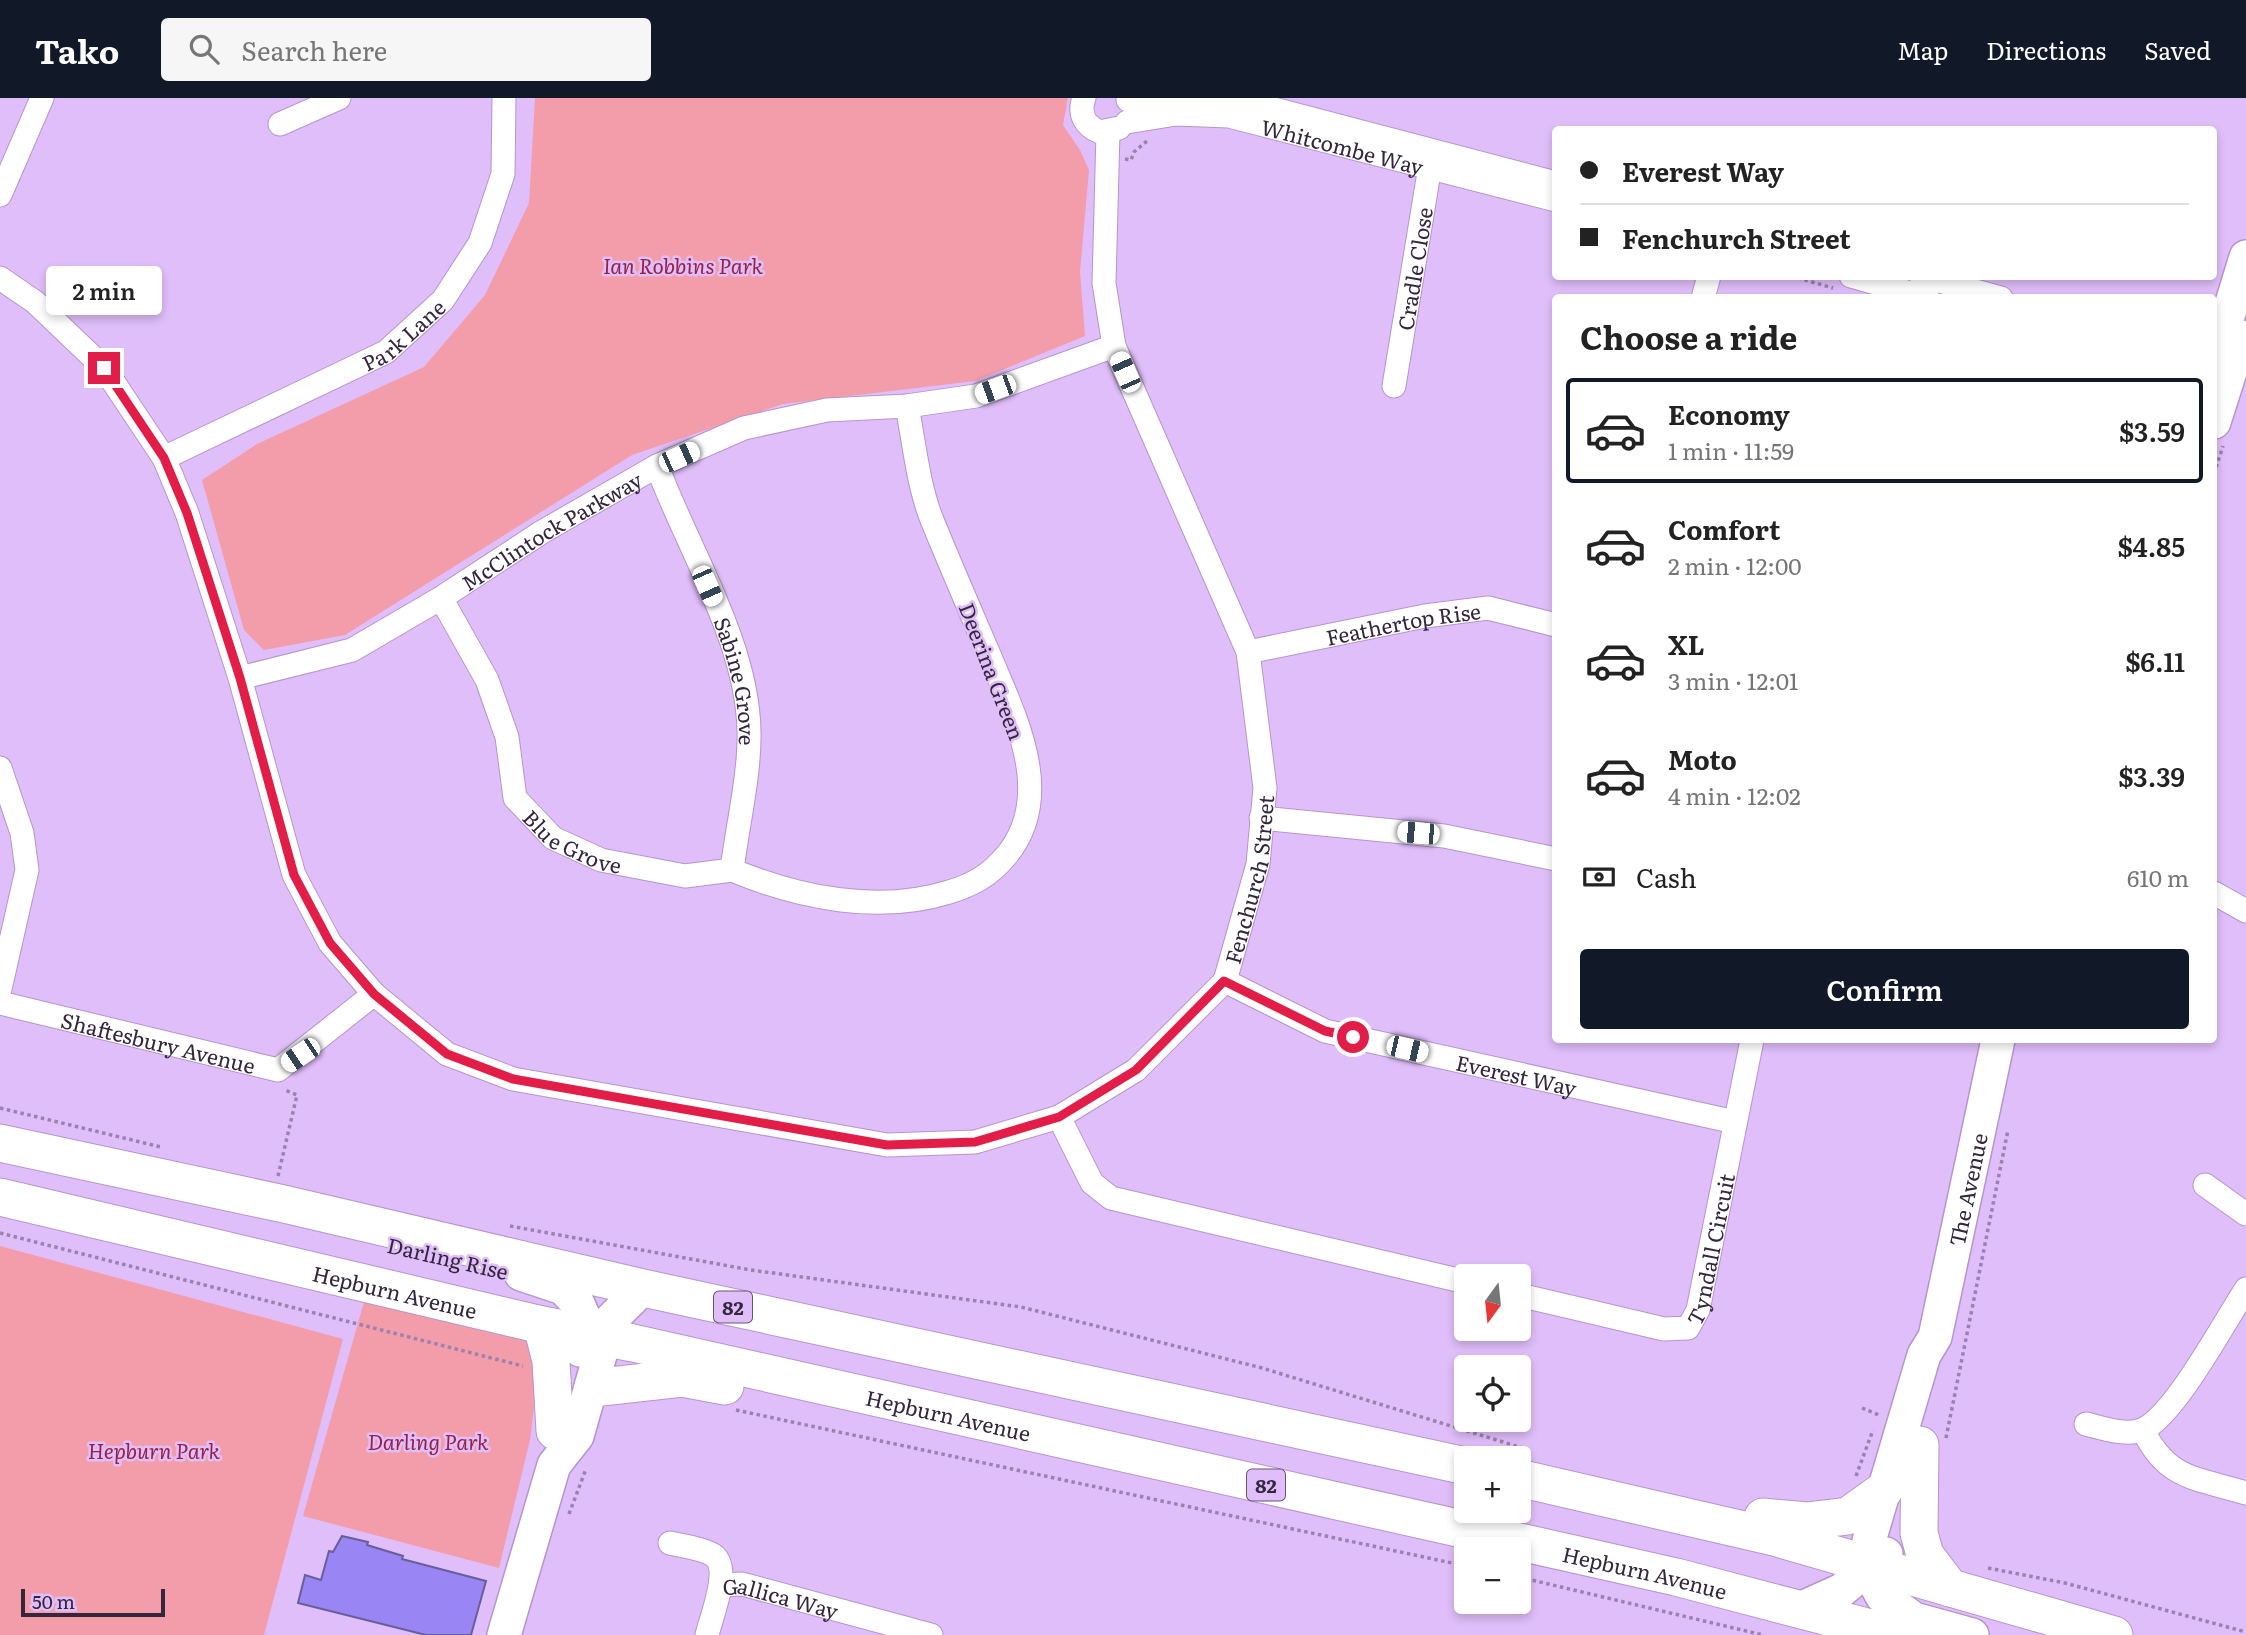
<!DOCTYPE html>
<meta charset="utf-8">
<style>
body{margin:0;font-family:Literata,serif;background:#f6f6f6;color:#222;height:100vh;display:flex;flex-direction:column;font-size:26px;white-space:nowrap}
*{box-sizing:border-box;margin:0}
p{font-size:23px;color:#767676}
.icon{flex:none;width:38px;height:38px;fill:none;stroke:currentColor;stroke-width:2;stroke-linecap:round;stroke-linejoin:round}
.map{position:relative;flex:1;overflow:hidden}
.sheet{position:absolute;left:1552px;top:196px;width:665px;height:749px;display:flex;flex-direction:column;background:#fff;border-radius:7px;box-shadow:0 4px 10px #0003}
.sheet>*{flex:none}
.guide{position:absolute;left:1552px;top:28px;width:665px;height:154px;border-radius:7px;box-shadow:0 4px 10px #0003;display:grid;align-content:center;height:154px;padding:0 28px;background:#fff}
.needle{width:46px;rotate:195deg}
.tools{position:absolute;left:1454px;top:1166px;display:grid;gap:14px}
.tools a{display:grid;place-items:center;width:77px;height:77px;border-radius:7px;background:#fff;box-shadow:0 4px 10px #0003;font-size:35px}
.scale{position:absolute;left:21px;bottom:18px;width:144px;box-sizing:border-box;padding-left:7px;border:4px solid #33263d;border-top:0;font-size:19px;line-height:24px;white-space:nowrap;color:#33263d;-webkit-text-stroke:5px #e0befa;paint-order:stroke}
.end{position:absolute;width:32px;height:32px;margin:-16px;border:9px solid #e11d48;background:#fff;box-shadow:0 0 0 4px #fff}
.from{border-radius:50%}
.bubble{position:absolute;height:49px;border-radius:7px;background:#fff;box-shadow:0 4px 10px #0003;font-size:23px;font-weight:600;line-height:49px;text-align:center}
.car{position:absolute;width:21px;height:42px;margin:-21px -10px;border-radius:9px;box-shadow:0 0 5px 2px #0007;background:linear-gradient(#fff 24%,#345 0 40%,#fff 0 76%,#345 0 86%,#fff 0)}
.guide b{display:flex;align-items:center;gap:24px;height:66px;font-size:26px}
.guide b+b{border-top:2px solid #e0e0e0}
.guide i{width:18px;height:18px;background:#222}
ul{padding:0;list-style:none}
li{display:flex;align-items:center;gap:21px;height:105px;margin:0 14px 10px;padding:0 14px;border:4px solid transparent;border-radius:7px}
li div{flex:1}
li b{display:block;font-size:26px}
li em{font-style:normal;font-weight:600}
li.selected{border-color:#111827}
li>.icon{width:63px;height:63px;stroke-width:1.5}
h2{padding:0 28px;font-size:32px;line-height:84px}
.pay{display:flex;align-items:center;gap:18px;height:77px;padding:0 28px;font-size:26px}
.pay p{margin-inline-start:auto}
.action{display:flex;gap:14px;margin-top:auto;padding:14px 28px}
.action a{flex:1;height:80px;border-radius:7px;background:#111827;color:#fff;font-size:28px;font-weight:600;line-height:80px;text-align:center}
header{display:flex;align-items:center;gap:42px;box-sizing:border-box;height:98px;padding:0 35px;background:#111827;color:#fff}
header strong{font-size:33px}
nav{display:flex;gap:38px;margin-inline-start:auto;font-size:24px}
.search{width:490px;height:63px;background:#f6f6f6;display:flex;align-items:center;gap:18px;box-sizing:border-box;padding:0 24px;border-radius:7px;color:#767676;font-size:26px}
.map>svg:first-child{display:block}
.green{fill:#f39daa}
.building{fill:#9985f4;stroke:#685f98;stroke-width:2}
.lines{fill:none;stroke-linecap:round;stroke-linejoin:round}
.street-casing{stroke:#b595ce;stroke-width:25}
.secondary-casing{stroke:#b595ce;stroke-width:36}
.primary-casing{stroke:#b595ce;stroke-width:39}
.path{stroke:#9a81ae;stroke-width:3.5;stroke-dasharray:3.5 3.5;stroke-linecap:butt}
.street{stroke:#fff;stroke-width:23}
.secondary{stroke:#fff;stroke-width:33}
.primary{stroke:#fff;stroke-width:37}
.route{stroke:#e11d48;stroke-width:9}
.labels{text-anchor:middle;dominant-baseline:central;stroke-width:5;stroke-linejoin:round;paint-order:stroke}
.shield{fill:#e0befa;stroke:#675476;stroke-width:2}
.shield-label{font-size:19px;font-weight:bold;fill:#33263d}
.street-label{font-size:21px;fill:#33263d;stroke:#e0befa}
.park-label{font-size:21px;font-style:italic;fill:#962242;stroke:#e0befa}
</style>
<header>
<strong>Tako</strong>
<div class="search"><svg class="icon" aria-label="search" viewBox="0 0 24 24"><circle cx="10" cy="10" r="6"/><path d="M15 15l6 6"/></svg>Search here</div>
<nav><a>Map</a><a>Directions</a><a>Saved</a></nav>
</header>
<div class="map">
<svg width="2246" height="1537" viewBox="0 0 2246 1537">
<rect width="100%" height="100%" fill="#e0befa"/>
<g class="green">
<path d="M535 0H1068L1063 27 1080 52 1089 72 1080 174 1085 238 975 283 783 306 632 357 345 537 264 552 244 532 202 382 257 346 424 269 485 197 529 105Z"/>
<path d="M0 1148 343 1241 264 1537H0Z"/>
<path d="M364 1204 531 1242 538 1277 530 1342 499 1470 303 1418Z"/>
</g>
<path class="building" d="M342 1438 368 1444 367 1447 403 1458 402 1461 486 1483 471 1537H426L298 1505 305 1477 321 1482 329 1453 333 1454Z"/>
<g class="lines">
<g class="street-casing">
<g id="street">
<path d="M1084 0C1078 16 1085 28 1100 34L1119 30"/>
<path d="M1128 2H1227L1255 6 1556 85"/>
<path id="s1" d="M1127 24 1176 16 1229 18 1556 102"/>
<path d="M280 26 339 0"/>
<path d="M0 97 42 0"/>
<path d="M1851 178 1928 200"/>
<path d="M1921 178 2001 200"/>
<path id="s2" d="M0 180 35 204 104 270 164 360 187 415 240 580 294 777 330 845 374 896 447 956 513 981 887 1047 975 1044 1059 1019 1136 972 1225 883 1258 766 1265 690 1248 554 1114 248 1104 185 1108 35"/>
<path d="M1703 200 1709 178"/>
<path id="s3" d="M1394 288 1432 56"/>
<path id="s4" d="M164 360 386 254 443 202 480 145 503 76 504 0"/>
<path id="s5" d="M657 368C688 451 748 545 749 634 750 676 737 730 732 772"/>
<path id="s6" d="M441 500 487 582 507 639 515 700 553 740 601 762 685 778 732 772"/>
<path id="s7" d="M1248 554 1425 518 1488 510 1556 527"/>
<path id="s8" d="M240 580 352 552 441 500 542 434 657 368 744 330 827 312 907 308 976 298 1114 248"/>
<path d="M0 670 22 735 27 772 0 891"/>
<path d="M1261 720 1444 738 1556 761"/>
<path d="M732 772C799 800 879 816 949 794 973 787 990 777 1006 758 1057 697 1014 617 988 554 969 510 950 466 932 422 918 387 914 344 907 308"/>
<path d="M2214 795 2246 813"/>
<path id="s9" d="M1225 883 1325 933 1735 1024"/>
<path id="s10" d="M0 905 278 972 374 896"/>
<path d="M1059 1019 1092 1085 1111 1100 1466 1184"/>
<path d="M2205 1087 2246 1116"/>
<path id="s11" d="M1519 1197 1664 1231 1688 1230 1698 1212 1752 942"/>
<path d="M2086 1326C2102 1330 2128 1339 2144 1331 2176 1315 2225 1223 2246 1191"/>
<path d="M2143 1332C2167 1382 2197 1380 2246 1395"/>
<path d="M670 1445C682 1448 702 1450 713 1457 732 1469 711 1520 707 1537"/>
<path id="s12" d="M721 1487 742 1486 931 1537"/>
</g>
</g>
<g class="secondary-casing">
<g id="secondary">
<path d="M2214 264 2246 159"/>
<path d="M2214 324 2241 239"/>
<path d="M580 1252 643 1190"/>
<path d="M1800 1511 1842 1492 1886 1456"/>
<path d="M504 1537 554 1367 577 1338 600 1257 578 1206 563 1190 521 1176"/>
<path id="s13" d="M1972 1537 1914 1521 1882 1498 1874 1483 1869 1443 1924 1257 1935 1239 1998 942"/>
</g>
</g>
<g class="primary-casing">
<g id="primary">
<path d="M0 1045 284 1106 643 1190 1466 1368"/>
<path id="s14" d="M0 1099 542 1227 633 1245 1676 1479 1897 1537"/>
<path d="M542 1227 551 1263 555 1333"/>
<path d="M593 1290 682 1280 725 1288"/>
<path d="M1920 1347 1919 1435 1925 1457 1950 1490"/>
<path d="M1519 1380 1774 1439 2114 1537"/>
<path d="M1763 1419 1807 1423 1848 1418 1884 1392"/>
</g>
</g>
<g class="path">
<path d="M1125 61 1131 62 1134 54 1147 43"/>
<path d="M1791 178 1833 190"/>
<path d="M2214 376 2223 348"/>
<path d="M0 1010 161 1049"/>
<path d="M278 1078 297 997 285 992"/>
<path d="M510 1128 751 1172 1021 1209 1262 1270 1526 1351"/>
<path d="M0 1135 523 1268"/>
<path d="M1862 1310 1879 1317"/>
<path d="M736 1312 1466 1468"/>
<path d="M1946 1340 2008 1032"/>
<path d="M1856 1378 1873 1332"/>
<path d="M569 1416 586 1371"/>
<path d="M1988 1470 2065 1485 2246 1534"/>
<path d="M1519 1479 1763 1537"/>
</g>
<use href="#street" class="street"/>
<use href="#secondary" class="secondary"/>
<use href="#primary" class="primary"/>
</g>
<g class="lines">
<path class="route" d="M104 270 164 360 187 415 240 580 294 777 330 845 374 896 447 956 513 981 887 1047 975 1044 1059 1019 1136 972 1224 883 1325 933 1353 939"/>
</g>
<g class="labels">
<g class="shield">
<rect x="714" y="1193.5" width="38" height="31" rx="5"/>
<rect x="1247" y="1371.5" width="38" height="31" rx="5"/>
</g>
<g class="shield-label">
<text x="733" y="1209">82</text>
<text x="1266" y="1387">82</text>
</g>
<g class="street-label">
<text stroke="none"><textPath href="#s1" startOffset="220">Whitcombe Way</textPath></text>
<text stroke="none"><textPath href="#s3" startOffset="119">Cradle Close</textPath></text>
<text stroke="none"><textPath href="#s4" startOffset="270">Park Lane</textPath></text>
<text stroke="none"><textPath href="#s8" startOffset="348">McClintock Parkway</textPath></text>
<text stroke="none"><textPath href="#s7" startOffset="158">Feathertop Rise</textPath></text>
<text transform="translate(993 573) rotate(69)">Deerina Green</text>
<text stroke="none"><textPath href="#s5" startOffset="231">Sabine Grove</textPath></text>
<text stroke="none"><textPath href="#s6" startOffset="290">Blue Grove</textPath></text>
<text stroke="none"><textPath href="#s2" startOffset="1869">Fenchurch Street</textPath></text>
<text stroke="none"><textPath href="#s10" startOffset="163">Shaftesbury Avenue</textPath></text>
<text stroke="none"><textPath href="#s9" startOffset="308">Everest Way</textPath></text>
<text stroke="none"><textPath href="#s13" startOffset="523">The Avenue</textPath></text>
<text stroke="none"><textPath href="#s11" startOffset="256">Tyndall Circuit</textPath></text>
<text transform="translate(448 1159) rotate(13)">Darling Rise</text>
<text stroke="none"><textPath href="#s14" startOffset="406">Hepburn Avenue</textPath></text>
<text stroke="none"><textPath href="#s14" startOffset="973">Hepburn Avenue</textPath></text>
<text stroke="none"><textPath href="#s14" startOffset="1687">Hepburn Avenue</textPath></text>
<text stroke="none"><textPath href="#s12" startOffset="61">Gallica Way</textPath></text>
</g>
<g class="park-label">
<text x="683" y="166">Ian Robbins Park</text>
<text x="428" y="1342">Darling Park</text>
<text x="154" y="1351">Hepburn Park</text>
</g>
</g>
</svg>
<div class="tools">
<a><svg class="needle" viewBox="-14 -14 28 28"><path d="M0-13l5 13h-10z" fill="#e53935"/><path d="M0 13l5-13h-10z" fill="#767676"/></svg></a>
<a><svg class="icon" aria-label="locate" viewBox="0 0 24 24"><circle cx="12" cy="12" r="6"/><path d="M12 2v4M12 18v4M2 12h4M18 12h4"/></svg></a>
<a>+</a>
<a>−</a>
</div>
<div class="scale">50 m</div>
<i class="end from" style="left:1353px;top:939px"></i>
<i class="end" style="left:104px;top:270px"></i>
<div class="bubble" style="left:46px;top:168px;width:116px">2 min</div>
<i class="car" style="left:1125px;top:274px;rotate:336deg"></i>
<i class="car" style="left:995px;top:291px;rotate:250deg"></i>
<i class="car" style="left:679px;top:359px;rotate:66deg"></i>
<i class="car" style="left:707px;top:488px;rotate:156deg"></i>
<i class="car" style="left:1418px;top:735px;rotate:275deg"></i>
<i class="car" style="left:1407px;top:951px;rotate:103deg"></i>
<i class="car" style="left:300px;top:957px;rotate:236deg"></i>
<div class="guide">
<b><i class="from"></i>Everest Way</b>
<b><i></i>Fenchurch Street</b>
</div>
<section class="sheet">
<h2>Choose a ride</h2>
<ul>
<li class="selected"><svg class="icon" aria-label="car" viewBox="0 0 24 24"><path d="M5 17H2v-5l4-1 3-4h7l3 4 3 1v5h-3M9 17h6M6 11h13"/><circle cx="7" cy="17" r="2"/><circle cx="17" cy="17" r="2"/></svg><div><b>Economy</b><p>1 min · 11:59</p></div><em>$3.59</em></li>
<li><svg class="icon" aria-label="car" viewBox="0 0 24 24"><path d="M5 17H2v-5l4-1 3-4h7l3 4 3 1v5h-3M9 17h6M6 11h13"/><circle cx="7" cy="17" r="2"/><circle cx="17" cy="17" r="2"/></svg><div><b>Comfort</b><p>2 min · 12:00</p></div><em>$4.85</em></li>
<li><svg class="icon" aria-label="car" viewBox="0 0 24 24"><path d="M5 17H2v-5l4-1 3-4h7l3 4 3 1v5h-3M9 17h6M6 11h13"/><circle cx="7" cy="17" r="2"/><circle cx="17" cy="17" r="2"/></svg><div><b>XL</b><p>3 min · 12:01</p></div><em>$6.11</em></li>
<li><svg class="icon" aria-label="car" viewBox="0 0 24 24"><path d="M5 17H2v-5l4-1 3-4h7l3 4 3 1v5h-3M9 17h6M6 11h13"/><circle cx="7" cy="17" r="2"/><circle cx="17" cy="17" r="2"/></svg><div><b>Moto</b><p>4 min · 12:02</p></div><em>$3.39</em></li>
</ul>
<div class="pay"><svg class="icon" aria-label="cash" viewBox="0 0 24 24"><path d="M3 7h18v10H3z"/><circle cx="12" cy="12" r="2"/></svg>Cash<p>610 m</p></div>
<div class="action"><a>Confirm</a></div>
</section>
</div>
